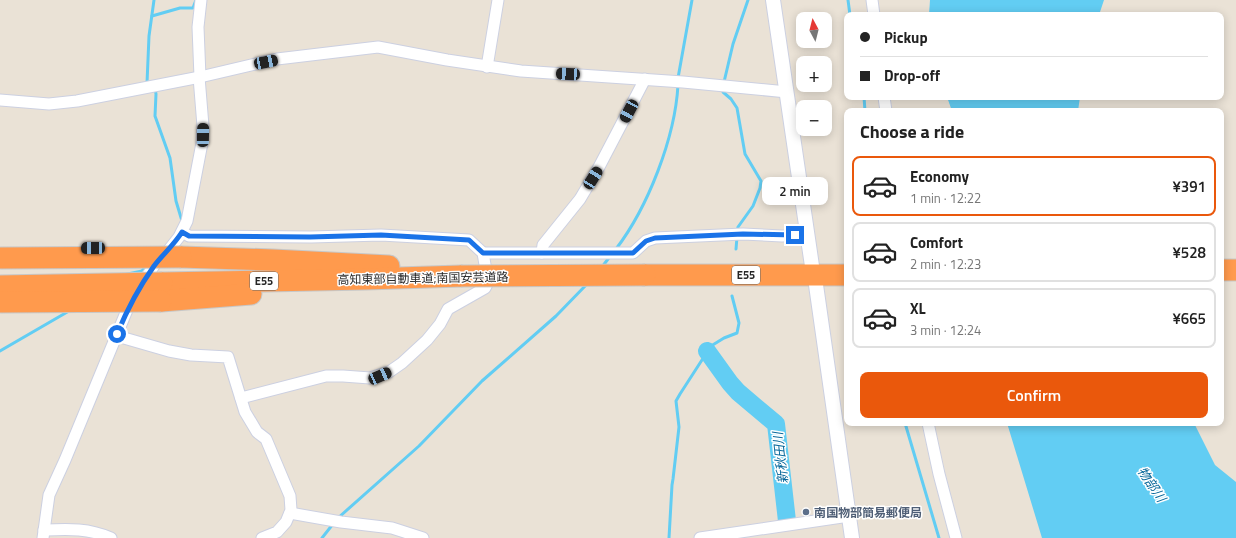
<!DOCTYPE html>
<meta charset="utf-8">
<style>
body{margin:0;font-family:"Titillium Web","Noto Sans JP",sans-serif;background:#f2f2f2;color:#222;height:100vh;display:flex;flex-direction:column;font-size:15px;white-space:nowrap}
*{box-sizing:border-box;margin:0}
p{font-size:13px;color:#767676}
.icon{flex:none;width:22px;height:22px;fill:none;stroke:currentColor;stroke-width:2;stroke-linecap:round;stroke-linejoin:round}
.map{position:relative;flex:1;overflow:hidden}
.panel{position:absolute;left:844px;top:108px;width:380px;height:318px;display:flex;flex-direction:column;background:#fff;border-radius:8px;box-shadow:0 2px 10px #0003}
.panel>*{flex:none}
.guide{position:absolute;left:844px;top:12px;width:380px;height:88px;border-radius:8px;box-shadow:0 2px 10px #0003;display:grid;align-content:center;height:88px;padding:0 16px;background:#fff}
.needle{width:26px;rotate:353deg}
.buttons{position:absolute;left:796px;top:12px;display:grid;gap:8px}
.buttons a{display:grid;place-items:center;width:36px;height:36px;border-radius:8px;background:#fff;box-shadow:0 2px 10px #0003;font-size:20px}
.end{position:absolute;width:18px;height:18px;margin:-9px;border:5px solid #1a73e8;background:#fff;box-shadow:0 0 0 2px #fff}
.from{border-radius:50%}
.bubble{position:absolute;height:28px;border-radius:8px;background:#fff;box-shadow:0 2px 10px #0003;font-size:13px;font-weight:600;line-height:28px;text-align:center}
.car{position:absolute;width:12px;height:24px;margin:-12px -6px;border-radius:5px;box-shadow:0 0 3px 1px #0007;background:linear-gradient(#222 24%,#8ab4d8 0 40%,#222 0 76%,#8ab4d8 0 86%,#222 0)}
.guide b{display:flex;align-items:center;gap:14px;height:38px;font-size:15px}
.guide b+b{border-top:1px solid #e0e0e0}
.guide i{width:10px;height:10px;background:#222}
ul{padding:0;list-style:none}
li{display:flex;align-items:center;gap:12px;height:60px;margin:0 8px 6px;padding:0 8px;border:2px solid #e0e0e0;border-radius:8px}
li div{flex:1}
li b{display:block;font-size:15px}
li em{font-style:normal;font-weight:600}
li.current{border-color:#ea580c}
li>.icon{width:36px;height:36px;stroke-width:1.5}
h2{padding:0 16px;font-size:18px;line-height:48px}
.cta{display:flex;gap:8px;margin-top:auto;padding:8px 16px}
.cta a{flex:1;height:46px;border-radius:8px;background:#ea580c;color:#fff;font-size:16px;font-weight:600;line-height:46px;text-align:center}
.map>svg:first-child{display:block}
.water{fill:#62cdf3}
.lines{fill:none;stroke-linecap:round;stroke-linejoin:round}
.stream{stroke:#62cdf3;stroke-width:3}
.river{stroke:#62cdf3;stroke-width:18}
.minor-casing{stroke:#ccd0e1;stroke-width:13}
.tertiary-casing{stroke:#ccd0e1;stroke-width:16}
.motorway-casing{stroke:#c7c7c7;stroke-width:23}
.minor{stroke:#fff;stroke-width:11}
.tertiary{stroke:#fff;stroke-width:14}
.motorway{stroke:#ff9a4d;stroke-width:21}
.motorway-bridge-casing{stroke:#c7c7c7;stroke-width:23;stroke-linecap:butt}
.motorway-bridge{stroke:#ff9a4d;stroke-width:21}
.route{stroke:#1a73e8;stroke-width:5}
.service-dot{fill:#5c6f8a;stroke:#fff;stroke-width:1.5}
.labels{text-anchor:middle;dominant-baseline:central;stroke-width:3;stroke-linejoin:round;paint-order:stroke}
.shield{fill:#fff;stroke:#676767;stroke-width:1}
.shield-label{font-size:11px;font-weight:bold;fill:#262626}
.street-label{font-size:12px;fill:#262626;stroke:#fff}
.service-label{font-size:12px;font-weight:bold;fill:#4e5e75;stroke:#fff;text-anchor:start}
.water-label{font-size:13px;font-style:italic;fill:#07679a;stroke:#fff}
</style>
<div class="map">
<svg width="1236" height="538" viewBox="0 0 1236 538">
<rect width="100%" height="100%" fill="#eae2d6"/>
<g class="water">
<path d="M930 0H1104L1099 15H929Z"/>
<path d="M947 97H1080L1078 111H952Z"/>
<path d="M1007 423H1194L1215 465 1236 482V538H1042Z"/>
</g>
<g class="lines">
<g class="stream">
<path d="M848 0 850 15"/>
<path d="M152 16 180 8H193L196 0"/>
<path d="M678 78 692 0"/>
<path d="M724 82 733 44 748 0"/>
<path d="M150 83H147L149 36 154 0"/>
<path d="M155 89 156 94 155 116 170 158 176 201 182 221 181 223"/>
<path d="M723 89V92L731 99 737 108 745 154 761 181 760 188 753 206 738 227 737 232"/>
<path d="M864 97 865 111"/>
<path d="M616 249C648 207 675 138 678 85"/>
<path d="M736 249 737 237"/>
<path d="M602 267 611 255"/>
<path d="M123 275 142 271 146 266"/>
<path d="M0 351 69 311"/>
<path d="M905 423 939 538"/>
<path d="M338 518 419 446 482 381 556 316 588 283"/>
<path d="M322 538 333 524"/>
<path d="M669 538 672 485 673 479 679 427 676 401 680 394 711 346 724 338 737 333 739 323 732 296"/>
</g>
<path class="river" d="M707 351 730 383 738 392 776 424 787 521"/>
<g class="minor-casing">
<g id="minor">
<path d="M872 0 874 15"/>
<path d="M487 67 498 0"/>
<path d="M200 77 198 27 201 0"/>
<path d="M884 97 886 111"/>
<path d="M0 100 49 104 77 101 200 77 277 59 378 47 447 60 521 71 683 82 787 92"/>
<path d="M182 232 189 236 311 237 381 235 469 240 483 253 488 282 485 288 448 309 440 324 427 340 402 363 389 372 370 378 343 376H326L241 398"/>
<path d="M483 253H633L646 241 655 238 743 234 782 236 808 235"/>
<path d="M542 253 543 245 580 199 599 167 645 79"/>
<path d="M142 284 155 264 164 256 179 237 187 221 202 143 203 126 199 77"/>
<path d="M117 336 169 351 191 355 228 357 245 412 257 432 266 439 290 496 291 510 286 522 277 532 262 538"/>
<path d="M928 423 939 474 956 538"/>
<path d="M290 513 341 522 392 528 423 538"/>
<path d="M44 530C69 529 88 528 111 538"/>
<path d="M43 538 49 495 65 460 127 310 133 299"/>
<path d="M700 538 849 516"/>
</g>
</g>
<g class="tertiary-casing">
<g id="tertiary">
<path d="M773 0 812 266"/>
<path d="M816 285 852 538"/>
</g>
</g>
<g class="motorway-casing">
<g id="motorway">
<path d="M181 257 273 260 389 266"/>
<path d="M1221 270H1236"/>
<path d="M645 275H847"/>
<path d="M162 283 366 279 461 276"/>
<path d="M161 301 251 294"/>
</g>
</g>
<use href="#minor" class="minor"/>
<use href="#tertiary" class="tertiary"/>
<use href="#motorway" class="motorway"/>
<g class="motorway-bridge-casing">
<g id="motorway-bridge">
<path d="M0 258 181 257"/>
<path d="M461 276 645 275"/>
<path d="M0 286 162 283"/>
<path d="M0 302 161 301"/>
</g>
</g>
<use href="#motorway-bridge" class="motorway-bridge"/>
</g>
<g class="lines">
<path class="route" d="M117 334C127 310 139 287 154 266 163 254 174 245 182 232L189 236 310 237 381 235 469 240 483 253H633L646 241 655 238 743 234 795 235"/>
</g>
<circle class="service-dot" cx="806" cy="512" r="4"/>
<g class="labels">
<g class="shield">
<rect x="732" y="266" width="28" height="18" rx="3"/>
<rect x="250" y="272" width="28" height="18" rx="3"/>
</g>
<g class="shield-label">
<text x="746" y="275">E55</text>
<text x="264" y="281">E55</text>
</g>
<g class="street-label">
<text transform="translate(423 278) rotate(-1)">高知東部自動車道;南国安芸道路</text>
</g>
<g class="service-label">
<text x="814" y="512">南国物部簡易郵便局</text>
</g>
<g class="water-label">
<text transform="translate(780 458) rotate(-96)">新秋田川</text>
<text transform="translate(1152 484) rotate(56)">物部川</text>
</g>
</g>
</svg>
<div class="buttons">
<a><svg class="needle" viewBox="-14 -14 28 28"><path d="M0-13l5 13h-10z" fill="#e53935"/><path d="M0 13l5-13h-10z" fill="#767676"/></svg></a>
<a>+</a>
<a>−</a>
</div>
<i class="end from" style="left:117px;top:334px"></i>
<i class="end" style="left:795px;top:235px"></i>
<div class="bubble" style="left:762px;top:177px;width:66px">2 min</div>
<i class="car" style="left:266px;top:62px;rotate:79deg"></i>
<i class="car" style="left:568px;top:74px;rotate:273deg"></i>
<i class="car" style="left:629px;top:111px;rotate:208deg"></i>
<i class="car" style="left:203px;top:135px;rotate:1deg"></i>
<i class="car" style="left:593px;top:178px;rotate:32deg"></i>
<i class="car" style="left:93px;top:248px;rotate:269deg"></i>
<i class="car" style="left:380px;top:376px;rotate:66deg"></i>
<div class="guide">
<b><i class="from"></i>Pickup</b>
<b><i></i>Drop-off</b>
</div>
<section class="panel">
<h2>Choose a ride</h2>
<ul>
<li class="current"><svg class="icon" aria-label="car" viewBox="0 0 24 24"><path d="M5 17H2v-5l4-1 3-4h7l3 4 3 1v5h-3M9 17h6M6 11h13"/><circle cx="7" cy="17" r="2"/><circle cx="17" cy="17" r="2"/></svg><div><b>Economy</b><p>1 min · 12:22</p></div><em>¥391</em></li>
<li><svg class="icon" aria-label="car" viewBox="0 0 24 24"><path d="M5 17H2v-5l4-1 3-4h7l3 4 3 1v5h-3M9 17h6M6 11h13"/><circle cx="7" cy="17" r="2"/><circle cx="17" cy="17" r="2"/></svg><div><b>Comfort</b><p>2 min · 12:23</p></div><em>¥528</em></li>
<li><svg class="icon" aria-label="car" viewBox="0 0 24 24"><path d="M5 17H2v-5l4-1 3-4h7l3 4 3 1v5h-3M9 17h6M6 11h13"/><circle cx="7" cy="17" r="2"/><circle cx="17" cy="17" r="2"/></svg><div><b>XL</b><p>3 min · 12:24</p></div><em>¥665</em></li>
</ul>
<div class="cta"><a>Confirm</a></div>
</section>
</div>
